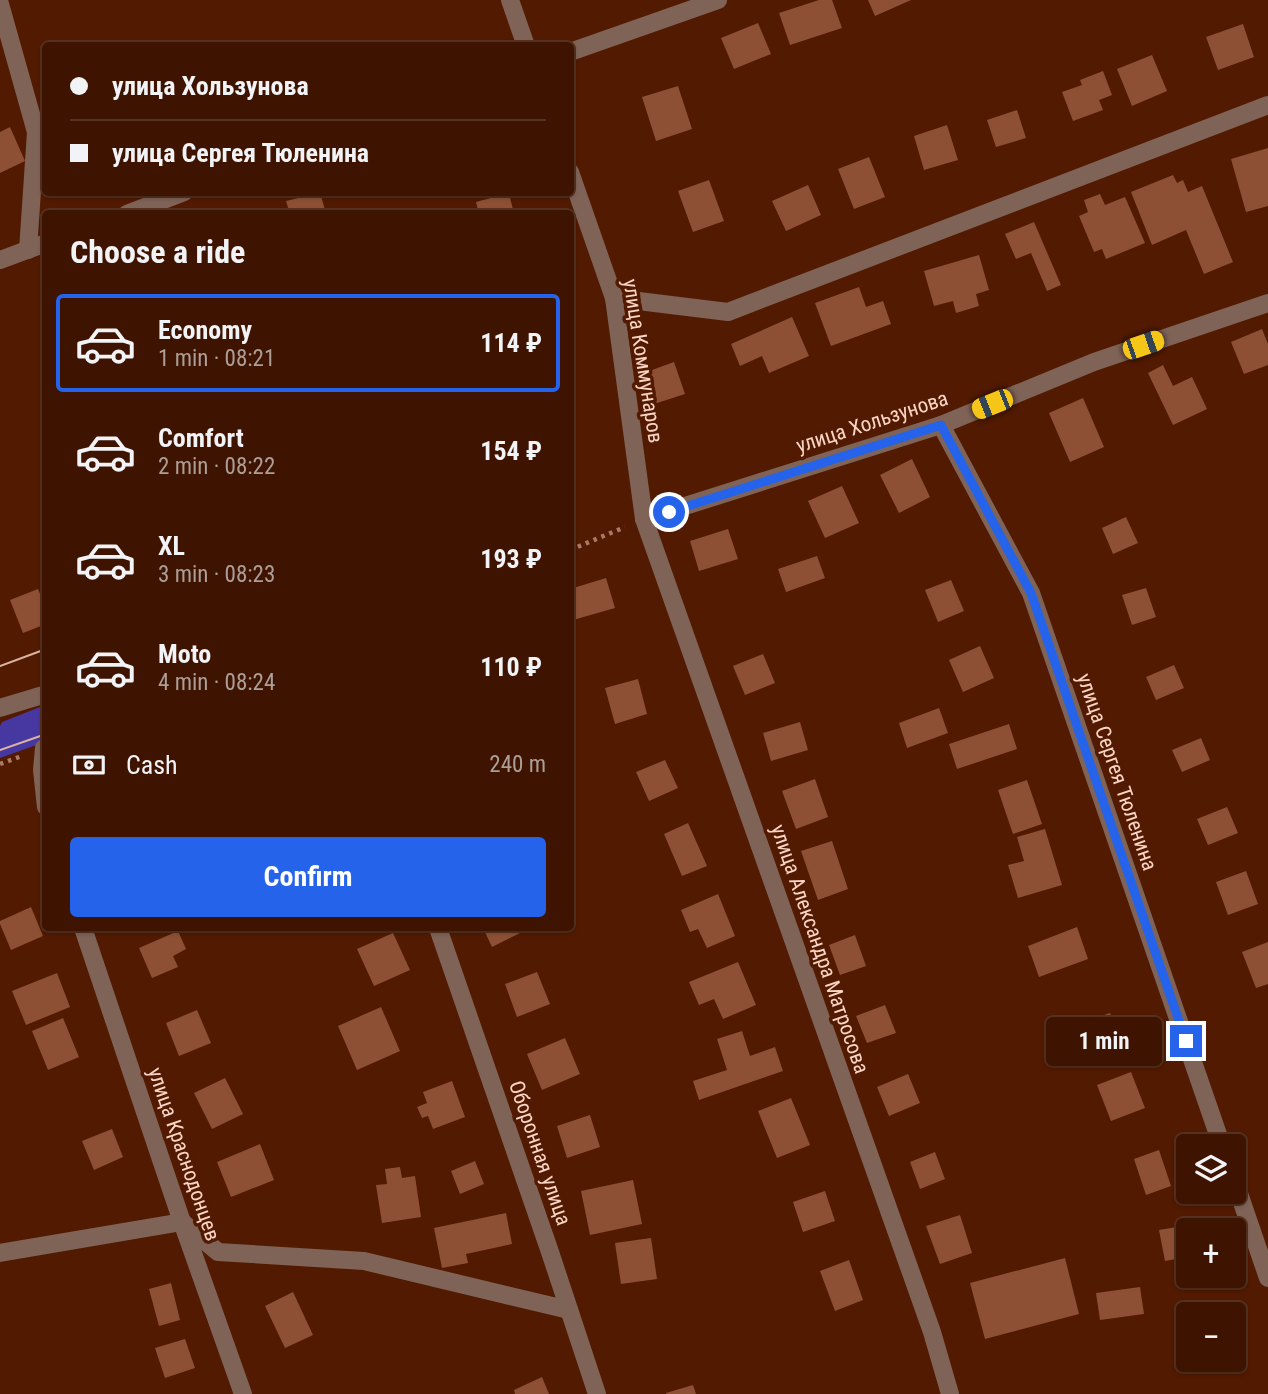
<!DOCTYPE html>
<meta charset="utf-8">
<style>
body{margin:0;font-family:"Roboto Condensed",sans-serif;background:#451d0a;color:#f1f3f6;height:100vh;display:flex;flex-direction:column;font-size:26px;white-space:nowrap}
*{box-sizing:border-box;margin:0}
p{font-size:23px;color:#ad9e99}
.icon{flex:none;width:38px;height:38px;fill:none;stroke:currentColor;stroke-width:2;stroke-linecap:round;stroke-linejoin:round}
.map{position:relative;flex:1;overflow:hidden}
.details{position:absolute;left:42px;top:210px;width:532px;height:721px;display:flex;flex-direction:column;background:#3e1400;border-radius:7px;box-shadow:0 2px 5px #0004,0 0 0 2px #573322}
.details>*{flex:none}
.banner{position:absolute;left:42px;top:42px;width:532px;height:154px;border-radius:7px;box-shadow:0 2px 5px #0004,0 0 0 2px #573322;display:grid;align-content:center;height:154px;padding:0 28px;background:#3e1400}
.tools{position:absolute;left:1176px;top:1134px;display:grid;gap:14px}
.tools a{display:grid;place-items:center;width:70px;height:70px;border-radius:7px;background:#3e1400;box-shadow:0 2px 5px #0004,0 0 0 2px #573322;font-size:35px}
.end{position:absolute;width:32px;height:32px;margin:-16px;border:9px solid #2563eb;background:#fff;box-shadow:0 0 0 4px #fff}
.from{border-radius:50%}
.bubble{position:absolute;height:49px;border-radius:7px;background:#3e1400;box-shadow:0 2px 5px #0004,0 0 0 2px #573322;font-size:23px;font-weight:700;line-height:49px;text-align:center}
.car{position:absolute;width:21px;height:42px;margin:-21px -10px;border-radius:9px;box-shadow:0 0 5px 2px #0007;background:linear-gradient(#f5c518 24%,#345 0 40%,#f5c518 0 76%,#345 0 86%,#f5c518 0)}
.banner b{display:flex;align-items:center;gap:24px;height:66px;font-size:26px}
.banner b+b{border-top:2px solid #573322}
.banner i{width:18px;height:18px;background:#f1f3f6}
ul{padding:0;list-style:none}
li{display:flex;align-items:center;gap:21px;height:98px;margin:0 14px 10px;padding:0 14px;border:4px solid transparent;border-radius:7px}
li div{flex:1}
li b{display:block;font-size:26px}
li em{font-style:normal;font-weight:700}
li.on{border-color:#2563eb}
li>.icon{width:63px;height:63px;stroke-width:1.5}
h2{padding:0 28px;font-size:32px;line-height:84px}
.pay{display:flex;align-items:center;gap:18px;height:77px;padding:0 28px;font-size:26px}
.pay p{margin-inline-start:auto}
.primary-button{display:flex;gap:14px;margin-top:auto;padding:14px 28px}
.primary-button a{flex:1;height:80px;border-radius:7px;background:#2563eb;color:#fff;font-size:28px;font-weight:700;line-height:80px;text-align:center}
.map>svg:first-child{display:block}
.green{fill:#4737a0}
.building{fill:#8e5035}
.lines{fill:none;stroke-linecap:round;stroke-linejoin:round}
.path{stroke:#a97b66;stroke-width:4.5;stroke-dasharray:3.5 5;stroke-linecap:butt}
.minor{stroke:#806357;stroke-width:18}
.tertiary{stroke:#806357;stroke-width:18}
.tram{stroke:#dbb3a2;stroke-width:2}
.route{stroke:#2563eb;stroke-width:9}
.labels{text-anchor:middle;dominant-baseline:central;stroke-width:7;stroke-linejoin:round;paint-order:stroke}
.street-label{font-size:21px;fill:#fbd6c7;stroke:#521a00}
</style>
<div class="map">
<svg width="1268" height="1394" viewBox="0 0 1268 1394">
<rect width="100%" height="100%" fill="#521a00"/>
<path class="green" d="M45 705V742L0 758V726L2 722Z"/>
<g class="building">
<path d="M819 0H832L842 28 790 45 779 13Z"/>
<path d="M868 0H911L875 16Z"/>
<path d="M758 23 771 54 734 69 721 38Z"/>
<path d="M1243 24 1254 57 1218 70 1206 37Z"/>
<path d="M1152 55 1167 91 1132 106 1117 69Z"/>
<path d="M1103 71 1112 95 1099 100 1103 110 1073 121 1062 92 1082 85 1080 80Z"/>
<path d="M678 86 692 129 656 141 642 97Z"/>
<path d="M1017 110 1026 138 996 147 987 120Z"/>
<path d="M947 125 958 160 924 170 914 136Z"/>
<path d="M10 127 25 161 0 173V132Z"/>
<path d="M1268 148V206L1246 212 1231 159Z"/>
<path d="M869 157 885 197 854 209 838 169Z"/>
<path d="M1173 175 1177 183 1183 180 1188 192 1202 186 1233 262 1204 274 1186 230 1152 245 1131 192Z"/>
<path d="M709 180 724 221 693 232 678 191Z"/>
<path d="M808 185 821 215 786 231 772 201Z"/>
<path d="M297 192H320L326 214H290L286 201 298 198Z"/>
<path d="M509 193 514 214H479L476 202Z"/>
<path d="M1100 194 1105 205 1125 197 1145 243 1106 259 1102 249 1094 252 1079 216 1088 212 1084 200Z"/>
<path d="M1034 222 1061 285 1047 291 1031 253 1016 259 1005 234Z"/>
<path d="M979 255 989 290 976 294 979 306 956 313 953 301 934 306 924 271Z"/>
<path d="M859 287 866 307 883 301 891 324 831 346 815 303Z"/>
<path d="M792 317 809 356 769 373 762 356 740 366 731 344Z"/>
<path d="M1262 329 1268 344V365L1244 374 1231 342Z"/>
<path d="M674 362 685 394 651 405 641 374Z"/>
<path d="M1163 365 1173 386 1192 377 1207 409 1173 425 1148 373Z"/>
<path d="M1083 398 1104 447 1070 462 1049 413Z"/>
<path d="M912 459 930 497 899 513 880 475Z"/>
<path d="M842 486 859 523 825 538 808 501Z"/>
<path d="M1126 517 1138 543 1113 554 1102 528Z"/>
<path d="M728 529 738 559 699 571 690 541Z"/>
<path d="M817 556 825 578 786 592 778 569Z"/>
<path d="M606 578 615 608 573 620 570 611V589Z"/>
<path d="M951 580 964 611 938 622 925 590Z"/>
<path d="M1146 588 1156 617 1132 625 1122 595Z"/>
<path d="M38 589 46 608V624L23 633 10 600Z"/>
<path d="M980 646 994 678 963 692 949 660Z"/>
<path d="M763 654 775 683 745 695 733 666Z"/>
<path d="M1174 665 1184 688 1156 700 1146 677Z"/>
<path d="M638 679 647 714 615 724 605 688Z"/>
<path d="M939 708 948 733 907 748 899 723Z"/>
<path d="M800 722 808 750 771 761 763 733Z"/>
<path d="M1009 724 1017 749 957 769 949 744Z"/>
<path d="M1201 738 1210 760 1182 772 1172 750Z"/>
<path d="M665 760 678 788 649 801 636 772Z"/>
<path d="M815 779 828 817 796 829 782 791Z"/>
<path d="M1027 780 1042 824 1013 834 998 790Z"/>
<path d="M1227 807 1238 833 1208 845 1197 819Z"/>
<path d="M688 823 707 866 682 876 664 834Z"/>
<path d="M1045 829 1062 885 1018 898 1008 865 1024 861 1017 837Z"/>
<path d="M832 841 848 889 818 900 801 851Z"/>
<path d="M1246 871 1258 904 1228 915 1216 882Z"/>
<path d="M718 894 735 936 707 948 698 929 690 932 681 910Z"/>
<path d="M31 907 43 936 11 950 0 924V921Z"/>
<path d="M1077 927 1088 959 1039 977 1028 946Z"/>
<path d="M483 928H517L520 933 492 947Z"/>
<path d="M178 931 186 949 173 956 178 967 152 978 139 948Z"/>
<path d="M393 933 410 970 374 986 357 949Z"/>
<path d="M855 935 866 966 840 975 829 945Z"/>
<path d="M1268 942V984L1256 988 1242 952Z"/>
<path d="M738 962 756 1005 723 1019 714 999 699 1005 689 982Z"/>
<path d="M537 972 550 1004 517 1017 505 984Z"/>
<path d="M57 973 70 1007 26 1025 12 991Z"/>
<path d="M885 1005 896 1033 867 1043 856 1016Z"/>
<path d="M381 1007 400 1051 357 1070 338 1026Z"/>
<path d="M197 1010 211 1043 179 1056 166 1023Z"/>
<path d="M1110 1013 1120 1041 1090 1052 1079 1024Z"/>
<path d="M63 1018 79 1057 48 1070 32 1031Z"/>
<path d="M742 1031 750 1056 775 1047 783 1071 699 1100 693 1081 727 1070 717 1039Z"/>
<path d="M565 1038 580 1074 542 1090 527 1054Z"/>
<path d="M1131 1072 1145 1108 1111 1121 1097 1085Z"/>
<path d="M908 1074 920 1103 889 1116 877 1087Z"/>
<path d="M225 1078 243 1114 212 1129 194 1093Z"/>
<path d="M452 1081 465 1117 433 1129 428 1116 422 1118 417 1107 427 1103 423 1092Z"/>
<path d="M791 1098 810 1145 777 1158 758 1111Z"/>
<path d="M590 1115 600 1147 567 1158 557 1126Z"/>
<path d="M112 1129 123 1157 94 1170 82 1141Z"/>
<path d="M260 1144 274 1180 231 1197 217 1162Z"/>
<path d="M1159 1150 1171 1186 1146 1195 1134 1159Z"/>
<path d="M935 1152 945 1179 920 1189 910 1162Z"/>
<path d="M475 1161 484 1184 460 1194 451 1171Z"/>
<path d="M400 1167 402 1178 415 1176 421 1217 382 1223 376 1185 387 1184 385 1169Z"/>
<path d="M633 1180 642 1224 590 1235 581 1191Z"/>
<path d="M825 1191 835 1221 803 1232 793 1202Z"/>
<path d="M506 1213 512 1244 466 1254 468 1263 442 1268 434 1228Z"/>
<path d="M960 1215 972 1253 940 1264 926 1226Z"/>
<path d="M1189 1225 1190 1230H1188V1257L1165 1261 1159 1230Z"/>
<path d="M651 1238 657 1279 621 1284 615 1243Z"/>
<path d="M1065 1258 1079 1314 985 1339 970 1283Z"/>
<path d="M849 1260 863 1300 835 1311 820 1271Z"/>
<path d="M171 1283 180 1320 159 1326 149 1289Z"/>
<path d="M1140 1287 1144 1314 1100 1320 1096 1293Z"/>
<path d="M293 1292 313 1335 285 1348 265 1306Z"/>
<path d="M185 1339 195 1368 165 1378 155 1348Z"/>
<path d="M542 1377 549 1394H515L514 1390Z"/>
<path d="M693 1385 696 1394H666V1393Z"/>
</g>
<g class="lines">
<g class="path">
<path d="M570 550 625 527"/>
<path d="M0 764 22 756"/>
</g>
<g class="minor">
<path d="M0 4 36 132 28 250"/>
<path d="M570 52 718 0"/>
<path d="M570 172 614 298 644 519 932 1332 950 1394"/>
<path d="M614 298 728 312 1268 105"/>
<path d="M941 425 1031 593 1222 1146"/>
<path d="M644 519 941 425 1094 362 1268 303"/>
<path d="M0 708 46 694"/>
<path d="M44 748 42 770 46 807"/>
<path d="M83 928 182 1222 243 1394"/>
<path d="M438 928 550 1252 597 1394"/>
<path d="M1234 1179 1268 1278"/>
<path d="M0 1253 182 1222 218 1252 364 1261 569 1310"/>
</g>
<g class="tertiary">
<path d="M510 0 526 46"/>
<path d="M127 214 184 192"/>
<path d="M0 260 46 243"/>
</g>
<g class="tram">
<path d="M0 666 46 649"/>
<path d="M0 750 46 734"/>
</g>
</g>
<g class="lines">
<path class="route" d="M669 512 941 425 1031 593 1186 1041"/>
</g>
<g class="labels">
<g class="street-label">
<text transform="translate(643 361) rotate(81)">улица Коммунаров</text>
<text transform="translate(872 422) rotate(-18)">улица Хользунова</text>
<text transform="translate(1117 772) rotate(71)">улица Сергея Тюленина</text>
<text transform="translate(820 949) rotate(71)">улица Александра Матросова</text>
<text transform="translate(540 1153) rotate(71)">Оборонная улица</text>
<text transform="translate(184 1154) rotate(71)">улица Краснодонцев</text>
</g>
</g>
</svg>
<div class="tools">
<a><svg class="icon" aria-label="layers" viewBox="0 0 24 24"><path d="M12 4l9 5-9 5-9-5zM3 14l9 5 9-5"/></svg></a>
<a>+</a>
<a>−</a>
</div>
<i class="end from" style="left:669px;top:512px"></i>
<i class="end" style="left:1186px;top:1041px"></i>
<div class="bubble" style="left:1046px;top:1017px;width:116px">1 min</div>
<i class="car" style="left:1143px;top:345px;rotate:71deg"></i>
<i class="car" style="left:992px;top:404px;rotate:248deg"></i>
<div class="banner">
<b><i class="from"></i>улица Хользунова</b>
<b><i></i>улица Сергея Тюленина</b>
</div>
<section class="details">
<h2>Choose a ride</h2>
<ul>
<li class="on"><svg class="icon" aria-label="car" viewBox="0 0 24 24"><path d="M5 17H2v-5l4-1 3-4h7l3 4 3 1v5h-3M9 17h6M6 11h13"/><circle cx="7" cy="17" r="2"/><circle cx="17" cy="17" r="2"/></svg><div><b>Economy</b><p>1 min · 08:21</p></div><em>114 ₽</em></li>
<li><svg class="icon" aria-label="car" viewBox="0 0 24 24"><path d="M5 17H2v-5l4-1 3-4h7l3 4 3 1v5h-3M9 17h6M6 11h13"/><circle cx="7" cy="17" r="2"/><circle cx="17" cy="17" r="2"/></svg><div><b>Comfort</b><p>2 min · 08:22</p></div><em>154 ₽</em></li>
<li><svg class="icon" aria-label="car" viewBox="0 0 24 24"><path d="M5 17H2v-5l4-1 3-4h7l3 4 3 1v5h-3M9 17h6M6 11h13"/><circle cx="7" cy="17" r="2"/><circle cx="17" cy="17" r="2"/></svg><div><b>XL</b><p>3 min · 08:23</p></div><em>193 ₽</em></li>
<li><svg class="icon" aria-label="car" viewBox="0 0 24 24"><path d="M5 17H2v-5l4-1 3-4h7l3 4 3 1v5h-3M9 17h6M6 11h13"/><circle cx="7" cy="17" r="2"/><circle cx="17" cy="17" r="2"/></svg><div><b>Moto</b><p>4 min · 08:24</p></div><em>110 ₽</em></li>
</ul>
<div class="pay"><svg class="icon" aria-label="cash" viewBox="0 0 24 24"><path d="M3 7h18v10H3z"/><circle cx="12" cy="12" r="2"/></svg>Cash<p>240 m</p></div>
<div class="primary-button"><a>Confirm</a></div>
</section>
</div>
